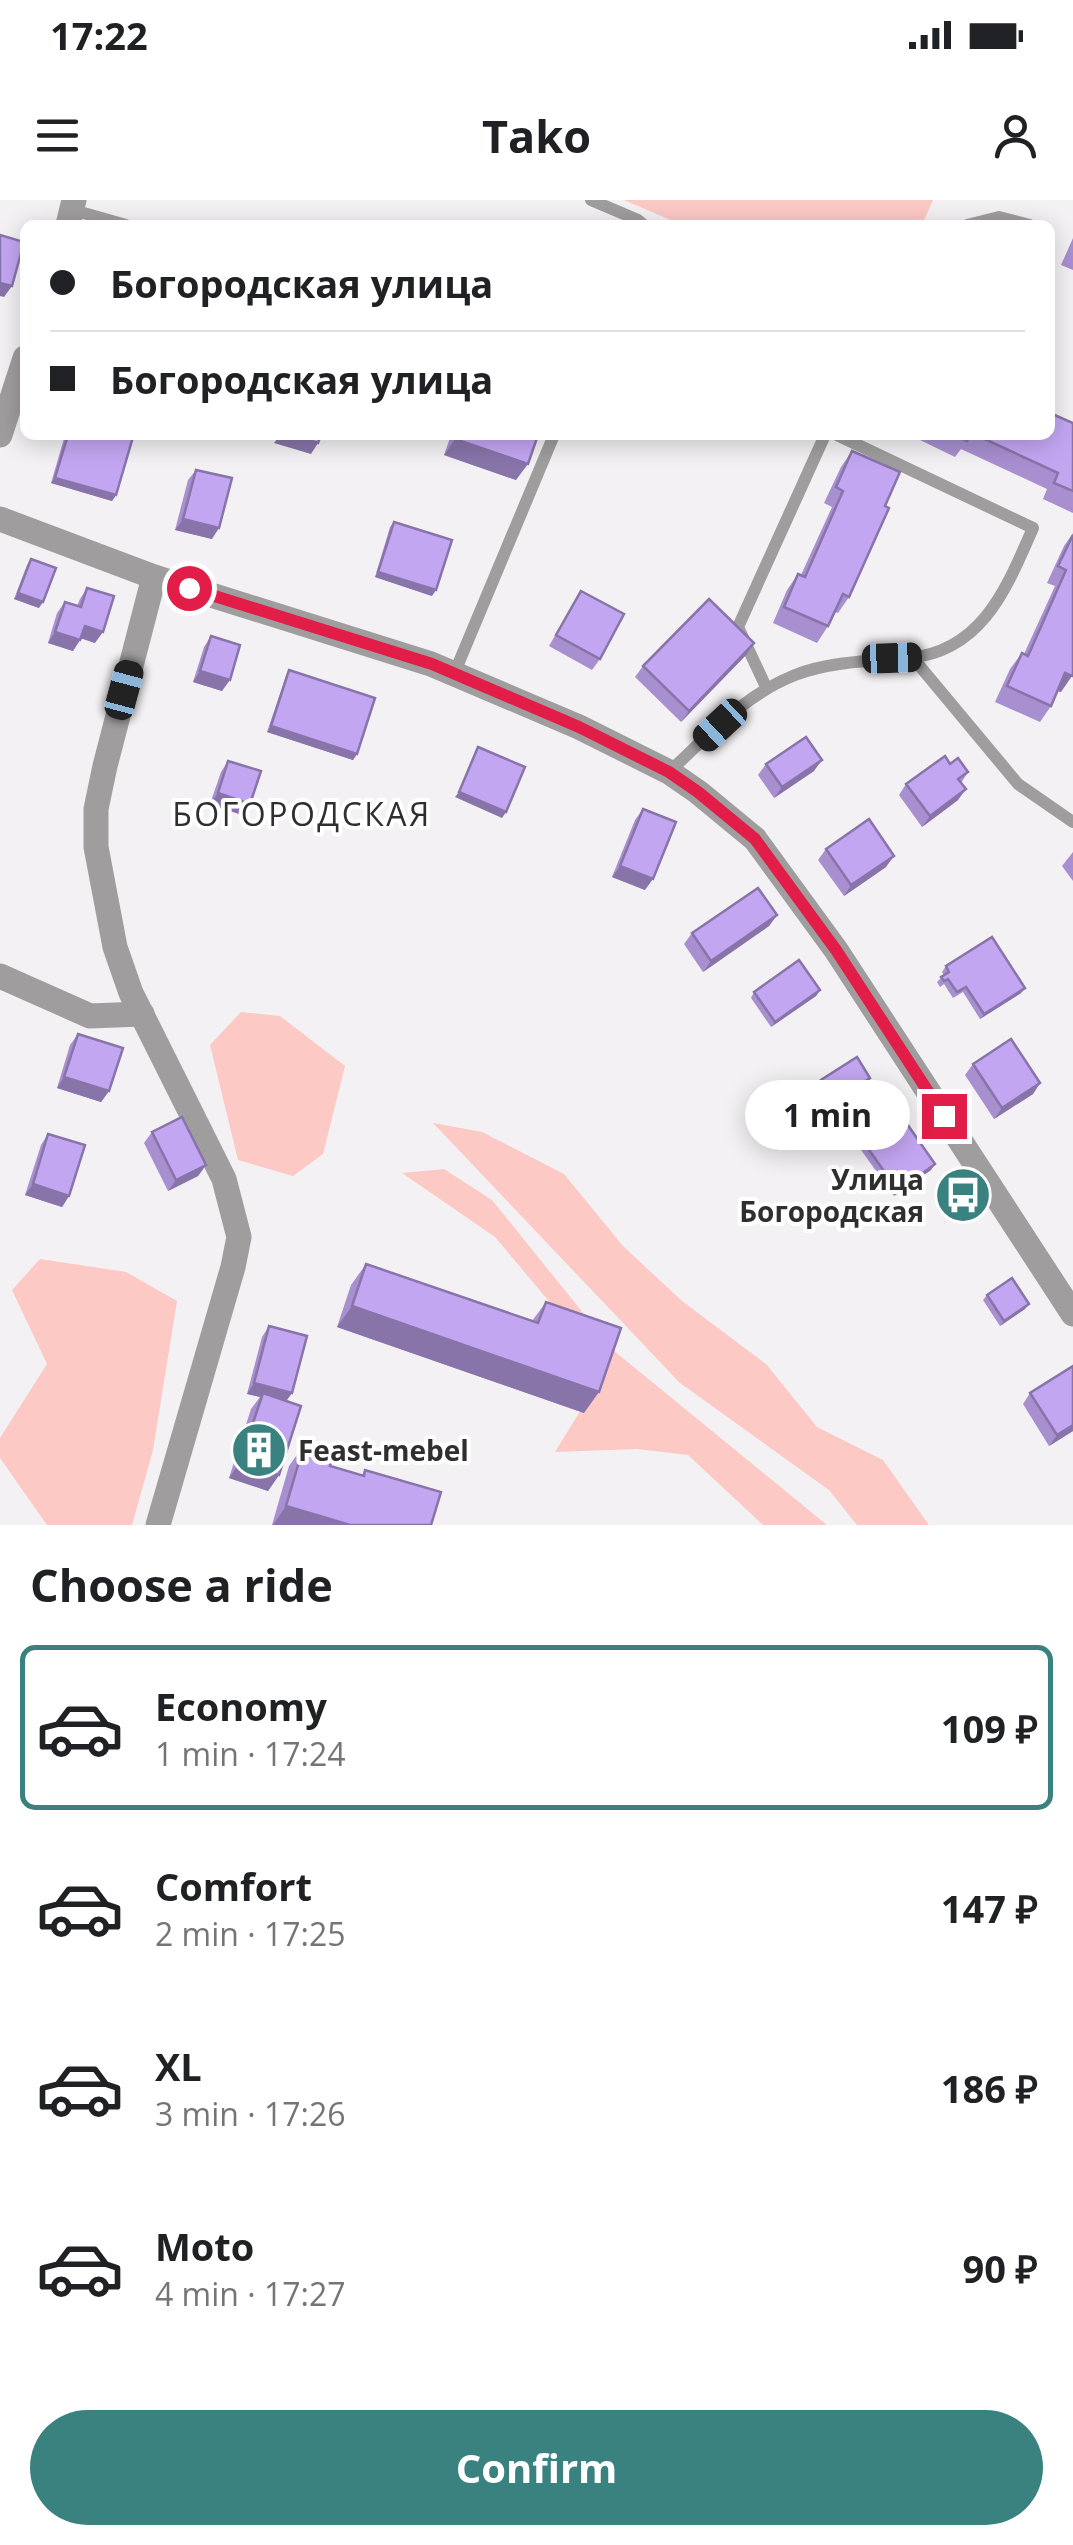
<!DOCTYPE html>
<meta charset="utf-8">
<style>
body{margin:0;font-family:"Open Sans",sans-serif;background:#f2f2f2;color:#202124;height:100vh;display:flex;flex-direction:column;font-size:38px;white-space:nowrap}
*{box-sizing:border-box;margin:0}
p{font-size:32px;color:#757577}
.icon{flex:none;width:55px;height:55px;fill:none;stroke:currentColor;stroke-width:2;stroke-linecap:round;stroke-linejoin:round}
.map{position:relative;height:1325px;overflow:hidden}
.details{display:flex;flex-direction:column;background:#fff;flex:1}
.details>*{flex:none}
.banner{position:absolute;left:20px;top:20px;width:1035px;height:220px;border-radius:15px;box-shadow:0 5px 25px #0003;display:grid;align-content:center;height:220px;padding:0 30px;background:#fff}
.end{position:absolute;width:45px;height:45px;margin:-22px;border:12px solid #e11d48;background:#fff;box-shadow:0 0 0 5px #fff}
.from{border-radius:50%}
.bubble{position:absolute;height:70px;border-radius:35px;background:#fff;box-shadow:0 5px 25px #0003;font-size:32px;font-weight:700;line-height:70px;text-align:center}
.car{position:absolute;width:30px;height:60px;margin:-30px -15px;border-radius:12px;box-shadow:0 0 8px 2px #0007;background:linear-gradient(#222 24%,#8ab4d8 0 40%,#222 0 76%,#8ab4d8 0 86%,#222 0)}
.banner b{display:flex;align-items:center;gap:35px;height:95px;font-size:38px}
.banner b+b{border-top:2px solid #e0e0e0}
.banner i{width:25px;height:25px;background:#202124}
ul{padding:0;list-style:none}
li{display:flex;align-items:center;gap:30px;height:165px;margin:0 20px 15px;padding:0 10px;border:5px solid transparent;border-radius:15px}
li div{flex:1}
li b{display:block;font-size:38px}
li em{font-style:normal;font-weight:700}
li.active{border-color:#3a8280}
li>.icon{width:90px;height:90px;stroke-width:1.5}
h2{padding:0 30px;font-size:45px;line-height:120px}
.action{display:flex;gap:20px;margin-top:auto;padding:20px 30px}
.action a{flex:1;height:115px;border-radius:60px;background:#3a8280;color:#fff;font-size:40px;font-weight:700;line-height:115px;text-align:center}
.status{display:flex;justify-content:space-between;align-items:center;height:70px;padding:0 50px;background:#fff;direction:ltr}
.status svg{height:28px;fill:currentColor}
header{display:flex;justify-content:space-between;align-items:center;height:130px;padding:0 30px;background:#fff;font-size:45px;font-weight:700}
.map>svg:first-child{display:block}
.green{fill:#fcc9c5}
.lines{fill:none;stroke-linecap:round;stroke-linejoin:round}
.service{stroke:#9f9d9d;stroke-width:12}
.minor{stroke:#9f9d9d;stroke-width:25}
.tertiary{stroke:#9f9d9d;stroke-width:25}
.wall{fill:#a88fd0}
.shaded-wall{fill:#8874a9}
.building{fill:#c3a6f2;stroke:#8874a9;stroke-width:2.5}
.route{stroke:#e11d48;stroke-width:12}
.labels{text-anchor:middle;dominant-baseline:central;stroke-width:8;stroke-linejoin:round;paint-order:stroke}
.poi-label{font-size:28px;font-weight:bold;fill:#302f30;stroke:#fff;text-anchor:end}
.quarter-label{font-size:32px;letter-spacing:2.5px;fill:#302f30;stroke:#fff}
</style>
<div class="status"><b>17:22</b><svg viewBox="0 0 49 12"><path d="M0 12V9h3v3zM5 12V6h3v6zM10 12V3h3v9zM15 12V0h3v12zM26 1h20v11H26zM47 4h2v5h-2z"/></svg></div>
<header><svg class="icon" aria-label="menu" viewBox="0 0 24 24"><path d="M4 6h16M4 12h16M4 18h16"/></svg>Tako<svg class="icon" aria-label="person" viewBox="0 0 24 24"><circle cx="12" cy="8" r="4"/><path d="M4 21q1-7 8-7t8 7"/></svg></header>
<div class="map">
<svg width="1073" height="1325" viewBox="0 0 1073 1325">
<rect width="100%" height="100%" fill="#f4f1f4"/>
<g class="green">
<path d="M624 0H933L922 25H682Z"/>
<path d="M241 812 280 816 345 866 323 954 293 976 238 960 210 845Z"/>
<path d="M433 923 482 932 564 974 623 1046 682 1101 766 1164 817 1227 883 1260 929 1325H857L829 1290 680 1183Z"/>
<path d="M444 969 492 1000 613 1150 827 1325H763L688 1255 637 1249 555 1252 606 1169 495 1037 402 973Z"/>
<path d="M40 1059 126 1072 177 1101 153 1250 132 1325H47L0 1258V1238L47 1164 12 1090Z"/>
</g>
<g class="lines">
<g class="service">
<path d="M591 0 638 20 644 25"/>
<path d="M73 10 126 25"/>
<path d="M967 25 999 17 1030 25"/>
<path d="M913 458 1018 584 1073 622"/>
<path d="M454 474 554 235"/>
<path d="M766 487 738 427 825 235"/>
<path d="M669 572C708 536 744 495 795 475 831 461 872 461 909 458 983 451 1007 387 1033 328L837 235"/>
</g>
<g class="minor">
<path d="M68 25 74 0"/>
<path d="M0 235 25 158"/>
<path d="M154 377 105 566 96 609V647L115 747 131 793 224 979 239 1037 233 1067 158 1325"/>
<path d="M0 776 90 816 142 814"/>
</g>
<path class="tertiary" d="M0 319 154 377 431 464 579 527 669 572 698 592 755 639 836 750 1073 1114"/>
</g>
<g class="wall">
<path d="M1073 38V70L1061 65Z"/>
<path d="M1073 223V313L1043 299 1047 289 961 249 955 257 920 240 922 235H1050Z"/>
<path d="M65 235H128L116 295 112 301 51 283Z"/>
<path d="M451 235H538L516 280 444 255Z"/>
<path d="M852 251 885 306 849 397 838 413 835 412 828 426 817 443 773 423 787 390 798 374 801 375 832 307 824 303 841 267Z"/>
<path d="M196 270 212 339 175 330 188 280Z"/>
<path d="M394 322 432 396 375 377 390 327Z"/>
<path d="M1073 333 1061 492 1058 491 1051 506 1040 522 995 502 1010 469 1022 453 1024 454 1055 386 1047 383 1064 346Z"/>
<path d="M31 359 39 408 14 399 27 365Z"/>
<path d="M87 388 95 443 81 438 73 451 48 443 57 413 65 402 77 406 80 399Z"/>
<path d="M581 391 600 459 592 470 549 446Z"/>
<path d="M211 436 222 491 193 482 204 447Z"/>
<path d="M754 443 747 454 681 522 635 477 643 466Z"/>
<path d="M289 470 357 554 353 560 267 532 286 476Z"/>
<path d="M228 561 242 615 210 604 221 572Z"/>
<path d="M766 564 814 571 774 598 758 575Z"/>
<path d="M950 564 968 572 961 583 958 600 922 627 899 595 906 584Z"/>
<path d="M643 609 645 690 612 677 635 620Z"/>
<path d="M826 649 886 667 844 696 818 660Z"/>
<path d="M1073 652V681L1062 666Z"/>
<path d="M777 715 769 726 703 772 684 744 692 733Z"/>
<path d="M946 766 1025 788 1021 793 980 819 963 792 953 798 944 784 940 787 937 782 944 775 942 772Z"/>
<path d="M820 790 816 796 771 827 751 798 754 792Z"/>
<path d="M78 834 109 891 101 902 57 888 70 845Z"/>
<path d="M973 864 1040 883 1033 894 994 919 965 875Z"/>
<path d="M870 878 866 884 831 907 817 886 821 880Z"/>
<path d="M152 932 206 965 198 976 168 991 144 943Z"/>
<path d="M48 934 69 996 62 1007 25 995 41 945Z"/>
<path d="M860 937 931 970 894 996 856 943Z"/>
<path d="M366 1064 532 1121 546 1102 584 1213 337 1127 351 1085Z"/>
<path d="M987 1095 1025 1109 1000 1126 983 1100Z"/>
<path d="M269 1126 292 1193 286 1201 279 1275 268 1291 229 1278 251 1209 260 1197 247 1194 262 1137Z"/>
<path d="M1073 1166V1231L1049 1246 1023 1204 1030 1193Z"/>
<path d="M304 1245 330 1266 362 1275 365 1270 431 1325H272L289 1266Z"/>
</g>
<g class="shaded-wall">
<path d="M0 83 12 86 4 97 0 96Z"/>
<path d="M280 235H291L318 243 311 254 274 243Z"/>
<path d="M455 239 528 264 516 280 444 255Z"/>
<path d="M55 278 116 295 112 301 51 283Z"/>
<path d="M183 319 219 328 212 339 175 330Z"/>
<path d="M378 372 436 390 432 396 375 377Z"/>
<path d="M18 393 43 402 39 408 14 399Z"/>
<path d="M85 426 103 432 95 443 77 437Z"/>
<path d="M55 432 80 440 73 451 48 443Z"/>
<path d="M754 443 747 454 681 522 689 511Z"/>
<path d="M200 471 230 480 222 491 193 482Z"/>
<path d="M1065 473 1072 476 1061 492 1054 490Z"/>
<path d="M271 526 357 554 353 560 267 532Z"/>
<path d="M822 560 814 571 774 598 782 587Z"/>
<path d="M966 589 958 600 922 627 930 616Z"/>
<path d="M459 592 506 612 502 618 455 597Z"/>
<path d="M218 593 250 604 242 615 210 604Z"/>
<path d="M894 656 886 667 844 696 851 685Z"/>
<path d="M620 666 653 679 645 690 612 677Z"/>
<path d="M777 715 769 726 703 772 711 761Z"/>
<path d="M1025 788 1021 793 980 819 984 814Z"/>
<path d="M820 790 816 796 771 827 775 822Z"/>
<path d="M64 877 109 891 101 902 57 888Z"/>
<path d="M870 878 866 884 831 907 834 901Z"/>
<path d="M1040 883 1033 894 994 919 1002 908Z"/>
<path d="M935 964 931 970 894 996 898 991Z"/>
<path d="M206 965 198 976 168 991 176 980Z"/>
<path d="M33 984 69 996 62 1007 25 995Z"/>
<path d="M1029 1104 1025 1109 1000 1126 1004 1121Z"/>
<path d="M352 1106 599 1192 584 1213 337 1127Z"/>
<path d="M254 1183 292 1193 284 1204 263 1193 260 1197 247 1194Z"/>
<path d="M1073 1225V1231L1049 1246 1057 1235Z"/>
<path d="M240 1262 279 1275 268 1291 229 1278Z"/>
<path d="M286 1306 350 1325H273Z"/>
</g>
<g class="building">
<path d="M0 35 24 42 12 86 0 83Z"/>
<path d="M1050 213 1073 223V291L1054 283 1058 273 976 235H1050Z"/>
<path d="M68 235H128L133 237 116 295 55 278Z"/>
<path d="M291 235H321L318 243Z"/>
<path d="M457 235H538L528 264 455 239Z"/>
<path d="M954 235H969L967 241Z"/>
<path d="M852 251 900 272 885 306 889 308 849 397 843 394 828 426 784 407 798 374 805 377 843 291 836 287Z"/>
<path d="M196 270 232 278 219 328 183 319Z"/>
<path d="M394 322 452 340 436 390 378 372Z"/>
<path d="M1073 335V474L1072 476 1065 473 1051 506 1007 486 1022 453 1028 456 1066 370 1058 366Z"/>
<path d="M31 359 56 368 43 402 18 393Z"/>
<path d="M87 388 114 396 103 432 85 426 80 440 55 432 65 402 81 407Z"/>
<path d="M581 391 624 414 600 459 556 435Z"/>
<path d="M709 399 754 443 689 511 643 466Z"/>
<path d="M211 436 240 445 230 480 200 471Z"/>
<path d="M289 470 375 498 357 554 271 526Z"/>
<path d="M806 537 822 560 782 587 766 564Z"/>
<path d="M478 547 525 567 506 612 459 592Z"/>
<path d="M945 556 950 564 958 558 968 572 958 579 966 589 930 616 906 584Z"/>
<path d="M228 561 261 571 250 604 218 593Z"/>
<path d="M643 609 676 622 653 679 620 666Z"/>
<path d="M869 619 894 656 851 685 826 649Z"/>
<path d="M758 688 777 715 711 761 692 733Z"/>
<path d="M992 737 1025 788 984 814 966 787 957 792 948 779 944 781 941 777 949 772 946 766Z"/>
<path d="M799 760 820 790 775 822 754 792Z"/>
<path d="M78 834 123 848 109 891 64 877Z"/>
<path d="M1011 839 1040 883 1002 908 973 864Z"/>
<path d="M857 857 870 878 834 901 821 880Z"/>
<path d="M898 911 935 964 898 991 860 937Z"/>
<path d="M182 917 206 965 176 980 152 932Z"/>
<path d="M48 934 85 945 69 996 33 984Z"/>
<path d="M366 1064 538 1123 546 1102 621 1128 599 1192 352 1106Z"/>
<path d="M1012 1078 1029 1104 1004 1121 987 1095Z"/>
<path d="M269 1126 307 1136 292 1193 254 1183Z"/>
<path d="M1073 1166V1225L1057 1235 1030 1193Z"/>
<path d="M263 1193 301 1206 279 1275 240 1262Z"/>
<path d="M304 1245 334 1253 330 1266 364 1276 365 1270 441 1292 431 1325H350L286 1306Z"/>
</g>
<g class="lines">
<path class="route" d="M189 388 432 464 579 527 669 572 698 592 755 639 836 750 944 916"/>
</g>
<defs>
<g id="bus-disc" transform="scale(2.875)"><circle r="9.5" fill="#3a8280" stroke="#fff"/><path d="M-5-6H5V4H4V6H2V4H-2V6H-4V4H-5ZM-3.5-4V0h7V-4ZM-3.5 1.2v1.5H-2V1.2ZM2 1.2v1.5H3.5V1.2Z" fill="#fff"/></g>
<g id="building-disc" transform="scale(2.875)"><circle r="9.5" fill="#3a8280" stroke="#fff"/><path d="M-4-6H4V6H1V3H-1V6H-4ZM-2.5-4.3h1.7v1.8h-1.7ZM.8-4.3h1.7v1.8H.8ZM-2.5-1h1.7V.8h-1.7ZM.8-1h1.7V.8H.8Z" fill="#fff"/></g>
</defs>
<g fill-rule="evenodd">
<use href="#bus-disc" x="963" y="995"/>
<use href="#building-disc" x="259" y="1250"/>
</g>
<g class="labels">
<g class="poi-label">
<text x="924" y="979">Улица<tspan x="924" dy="32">Богородская</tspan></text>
<text x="298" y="1250" text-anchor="start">Feast-mebel</text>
</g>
<g class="quarter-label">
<text x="302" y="613">БОГОРОДСКАЯ</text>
</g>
</g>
</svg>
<i class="end from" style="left:189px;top:388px"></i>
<i class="end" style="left:944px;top:916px"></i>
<div class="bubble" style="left:745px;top:880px;width:165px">1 min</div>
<i class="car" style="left:892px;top:458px;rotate:88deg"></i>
<i class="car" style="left:124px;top:490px;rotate:15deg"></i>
<i class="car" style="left:720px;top:525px;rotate:227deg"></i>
<div class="banner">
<b><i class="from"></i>Богородская улица</b>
<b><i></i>Богородская улица</b>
</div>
</div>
<section class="details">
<h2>Choose a ride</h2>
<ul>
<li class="active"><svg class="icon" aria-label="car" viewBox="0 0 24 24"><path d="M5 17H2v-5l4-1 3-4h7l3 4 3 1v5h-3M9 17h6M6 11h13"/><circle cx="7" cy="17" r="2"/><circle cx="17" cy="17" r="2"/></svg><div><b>Economy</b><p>1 min · 17:24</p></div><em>109 ₽</em></li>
<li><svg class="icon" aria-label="car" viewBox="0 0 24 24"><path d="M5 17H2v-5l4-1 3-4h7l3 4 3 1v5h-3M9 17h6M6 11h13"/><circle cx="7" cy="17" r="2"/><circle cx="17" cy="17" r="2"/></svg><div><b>Comfort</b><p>2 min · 17:25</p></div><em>147 ₽</em></li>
<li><svg class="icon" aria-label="car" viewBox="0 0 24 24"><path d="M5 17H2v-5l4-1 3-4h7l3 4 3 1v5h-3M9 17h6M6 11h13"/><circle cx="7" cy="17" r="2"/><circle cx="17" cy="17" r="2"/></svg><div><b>XL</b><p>3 min · 17:26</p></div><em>186 ₽</em></li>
<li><svg class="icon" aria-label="car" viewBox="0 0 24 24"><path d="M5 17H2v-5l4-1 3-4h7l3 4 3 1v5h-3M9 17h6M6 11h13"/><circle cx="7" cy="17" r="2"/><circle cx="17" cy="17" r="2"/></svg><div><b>Moto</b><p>4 min · 17:27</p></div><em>90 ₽</em></li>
</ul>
<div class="action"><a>Confirm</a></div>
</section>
